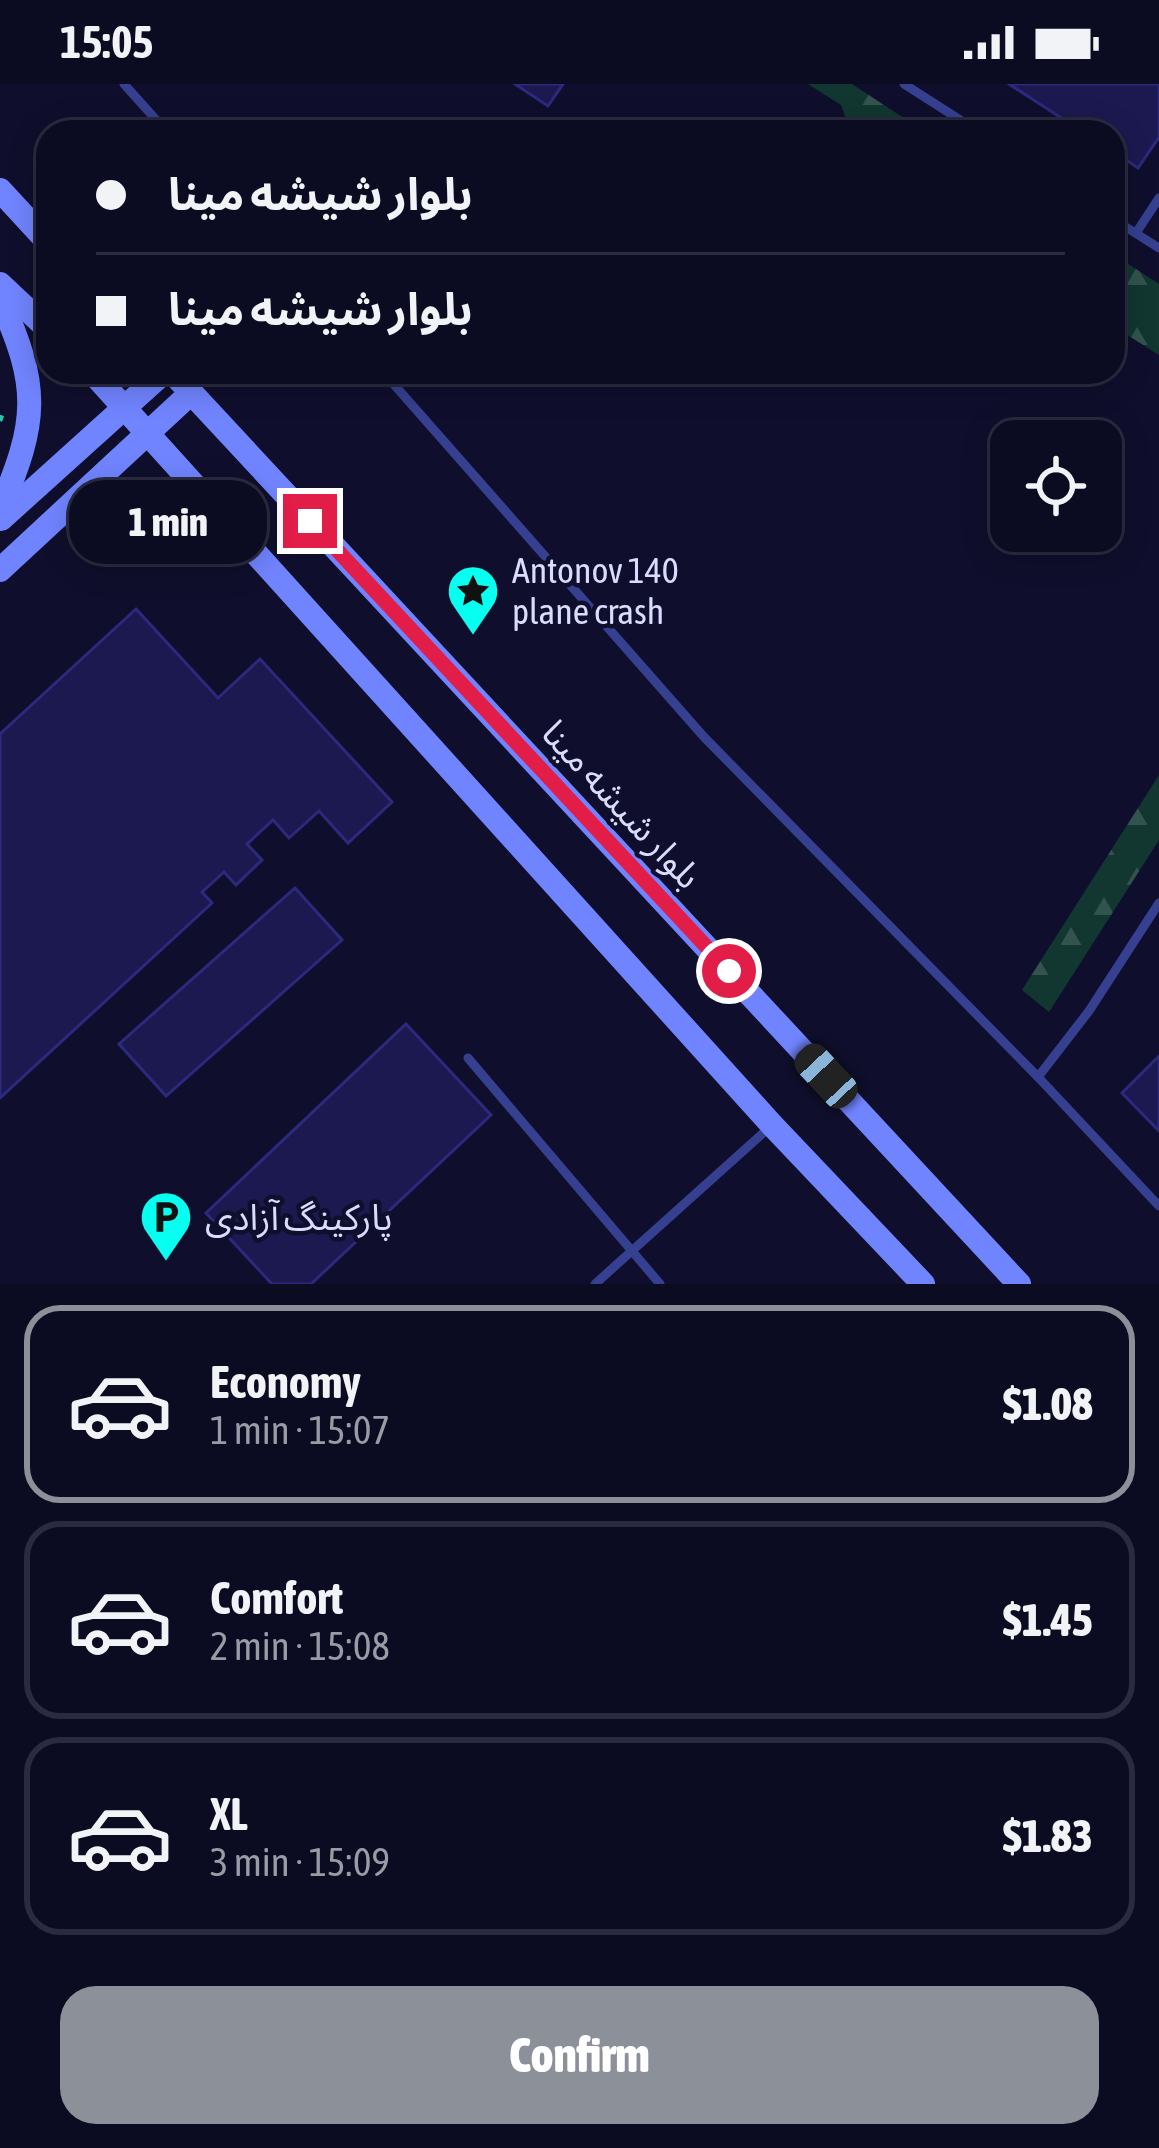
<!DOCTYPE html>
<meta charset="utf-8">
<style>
body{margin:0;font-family:"Asap Condensed","Noto Sans Arabic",sans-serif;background:#19192f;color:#f1f3f6;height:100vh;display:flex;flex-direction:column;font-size:45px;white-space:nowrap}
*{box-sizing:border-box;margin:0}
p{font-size:39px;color:#9a9ba5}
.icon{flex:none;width:66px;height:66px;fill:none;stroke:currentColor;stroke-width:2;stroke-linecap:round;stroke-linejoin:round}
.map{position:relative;height:1200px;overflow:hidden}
.panel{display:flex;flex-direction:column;background:#0b0b22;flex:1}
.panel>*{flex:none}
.banner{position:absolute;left:36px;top:36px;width:1089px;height:264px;border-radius:36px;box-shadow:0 6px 30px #0003,0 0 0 3px #2b2b40;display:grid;align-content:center;height:264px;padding:0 60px;background:#0b0b22}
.tools{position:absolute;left:990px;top:336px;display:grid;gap:24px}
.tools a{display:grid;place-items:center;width:132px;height:132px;border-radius:24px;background:#0b0b22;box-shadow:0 6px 30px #0003,0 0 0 3px #2b2b40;font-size:60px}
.end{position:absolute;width:54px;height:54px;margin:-27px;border:15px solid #e11d48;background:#fff;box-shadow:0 0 0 6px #fff}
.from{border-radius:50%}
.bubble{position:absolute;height:84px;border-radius:36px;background:#0b0b22;box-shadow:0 6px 30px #0003,0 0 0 3px #2b2b40;font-size:39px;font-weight:800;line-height:84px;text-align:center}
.car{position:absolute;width:36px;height:72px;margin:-36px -18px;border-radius:15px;box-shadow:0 0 9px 3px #0007;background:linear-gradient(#222 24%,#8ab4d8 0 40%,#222 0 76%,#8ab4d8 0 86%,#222 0)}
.banner b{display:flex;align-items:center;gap:42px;height:114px;font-size:45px}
.banner b+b{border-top:3px solid #2b2b40}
.banner i{width:30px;height:30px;background:#f1f3f6}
ul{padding:21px 0 0;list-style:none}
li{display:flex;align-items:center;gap:36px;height:198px;margin:0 24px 18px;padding:0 36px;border:6px solid #2b2b40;border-radius:36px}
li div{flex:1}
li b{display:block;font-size:45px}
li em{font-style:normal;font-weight:800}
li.current{border-color:#8c9099}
li>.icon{width:108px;height:108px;stroke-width:1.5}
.primary-button{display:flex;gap:24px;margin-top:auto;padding:24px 60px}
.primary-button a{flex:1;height:138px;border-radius:36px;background:#8c9099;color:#fff;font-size:48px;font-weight:800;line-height:138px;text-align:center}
.status{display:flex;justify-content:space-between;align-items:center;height:84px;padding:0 60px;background:#0b0b22;direction:ltr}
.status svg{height:33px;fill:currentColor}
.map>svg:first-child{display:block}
.forest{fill:url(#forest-firs)}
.building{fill:#1b194f;stroke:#2c297e;stroke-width:3}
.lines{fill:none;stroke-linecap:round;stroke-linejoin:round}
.path{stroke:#25c9a5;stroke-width:4.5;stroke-dasharray:6 9;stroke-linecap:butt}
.service{stroke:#354090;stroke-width:9}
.secondary{stroke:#7184ff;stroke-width:24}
.route{stroke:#e11d48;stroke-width:15}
.labels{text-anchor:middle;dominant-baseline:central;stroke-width:9;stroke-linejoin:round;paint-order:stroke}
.poi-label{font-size:36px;fill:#dadcff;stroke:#0f0f2d;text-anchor:start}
.street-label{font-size:36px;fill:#dadcff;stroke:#0f0f2d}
</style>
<div class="status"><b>15:05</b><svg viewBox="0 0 49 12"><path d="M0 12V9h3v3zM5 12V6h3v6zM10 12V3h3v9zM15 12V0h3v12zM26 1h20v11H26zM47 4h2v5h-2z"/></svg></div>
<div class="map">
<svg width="1159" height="1200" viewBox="0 0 1159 1200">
<defs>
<pattern id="forest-firs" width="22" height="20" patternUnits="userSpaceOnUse" patternTransform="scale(3)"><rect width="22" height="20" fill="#113730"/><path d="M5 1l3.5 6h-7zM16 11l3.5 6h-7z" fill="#33534f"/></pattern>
</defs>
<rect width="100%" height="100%" fill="#0f0f2d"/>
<g class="forest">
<path d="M808 0H852L925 48H851L841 21Z"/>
<path d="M1113 170 1159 200V271L1113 242Z"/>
<path d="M1159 691V756L1049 928 1022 906Z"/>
</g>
<g class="building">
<path d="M515 0H563L548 22Z"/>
<path d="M1009 0H1159V53L1138 84 1113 67V48H1083Z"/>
<path d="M136 525 218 614 260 575 392 718 348 759 319 727 289 754 273 736 247 760 262 776 236 801 224 788 202 808 212 819 0 1014V650Z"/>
<path d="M295 804 342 856 166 1012 119 960Z"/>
<path d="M406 940 491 1031 311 1200H272L206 1129Z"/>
<path d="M1159 972V1047L1122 1009Z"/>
</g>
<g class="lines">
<path class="path" d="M0 337 4 325"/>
<g class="service">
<path d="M124 0 167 48"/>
<path d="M904 0 979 48"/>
<path d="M1113 135 1159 164"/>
<path d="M1136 149 1159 114"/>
<path d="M383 288 704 653 1038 993 1089 927 1159 819"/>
<path d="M468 974 660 1200"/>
<path d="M1038 993 1159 1122"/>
<path d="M595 1200 772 1041"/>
</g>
<g class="secondary">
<path d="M0 106 48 158"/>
<path d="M0 200 48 245"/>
<path d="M0 215C40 303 38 337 0 425"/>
<path d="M92 288 772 1041 923 1200"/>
<path d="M172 288 1019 1200"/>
<path d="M1 435 164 288"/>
<path d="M0 486 191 309"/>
</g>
</g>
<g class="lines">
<path class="route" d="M310 437 729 887"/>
</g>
<defs>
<g id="sight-pin" transform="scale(2.7)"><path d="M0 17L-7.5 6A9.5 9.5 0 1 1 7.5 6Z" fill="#06fff0" stroke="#0f0f2d"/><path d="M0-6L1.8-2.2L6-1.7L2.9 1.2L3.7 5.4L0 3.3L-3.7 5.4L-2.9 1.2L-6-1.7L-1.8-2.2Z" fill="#111"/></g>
<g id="parking-pin" transform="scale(2.7)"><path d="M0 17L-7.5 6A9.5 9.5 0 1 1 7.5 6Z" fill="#06fff0" stroke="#0f0f2d"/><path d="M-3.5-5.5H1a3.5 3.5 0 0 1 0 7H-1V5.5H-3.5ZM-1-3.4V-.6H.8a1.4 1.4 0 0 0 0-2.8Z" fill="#111"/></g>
</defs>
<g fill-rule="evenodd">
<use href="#sight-pin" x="473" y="507"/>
<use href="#parking-pin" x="166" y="1133"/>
</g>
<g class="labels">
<g class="poi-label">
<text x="512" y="486">Antonov 140<tspan x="512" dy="41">plane crash</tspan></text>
<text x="205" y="1133">پارکینگ آزادی</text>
</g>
<g class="street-label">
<text transform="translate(622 720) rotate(47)">بلوار شیشه مینا</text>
</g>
</g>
</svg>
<div class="tools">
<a><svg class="icon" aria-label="locate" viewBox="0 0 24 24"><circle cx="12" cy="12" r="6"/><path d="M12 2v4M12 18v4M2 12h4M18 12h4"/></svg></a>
</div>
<i class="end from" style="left:729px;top:887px"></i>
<i class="end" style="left:310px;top:437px"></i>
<div class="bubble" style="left:69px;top:396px;width:198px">1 min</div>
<i class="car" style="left:826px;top:992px;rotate:317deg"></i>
<div class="banner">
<b><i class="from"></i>بلوار شیشه مینا</b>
<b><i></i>بلوار شیشه مینا</b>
</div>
</div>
<section class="panel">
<ul>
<li class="current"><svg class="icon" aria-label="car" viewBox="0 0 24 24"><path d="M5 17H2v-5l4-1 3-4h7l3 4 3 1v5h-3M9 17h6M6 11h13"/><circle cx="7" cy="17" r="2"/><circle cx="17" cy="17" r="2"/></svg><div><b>Economy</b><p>1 min · 15:07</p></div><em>$1.08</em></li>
<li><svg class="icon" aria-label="car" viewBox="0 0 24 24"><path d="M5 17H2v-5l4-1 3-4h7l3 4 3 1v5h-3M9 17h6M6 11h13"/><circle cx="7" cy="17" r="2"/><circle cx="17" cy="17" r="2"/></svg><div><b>Comfort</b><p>2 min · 15:08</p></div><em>$1.45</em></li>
<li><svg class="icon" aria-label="car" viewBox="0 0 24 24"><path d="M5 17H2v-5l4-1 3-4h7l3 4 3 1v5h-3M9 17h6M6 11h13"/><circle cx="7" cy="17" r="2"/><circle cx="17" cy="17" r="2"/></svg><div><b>XL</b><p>3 min · 15:09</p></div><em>$1.83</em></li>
</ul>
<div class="primary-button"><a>Confirm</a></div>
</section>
